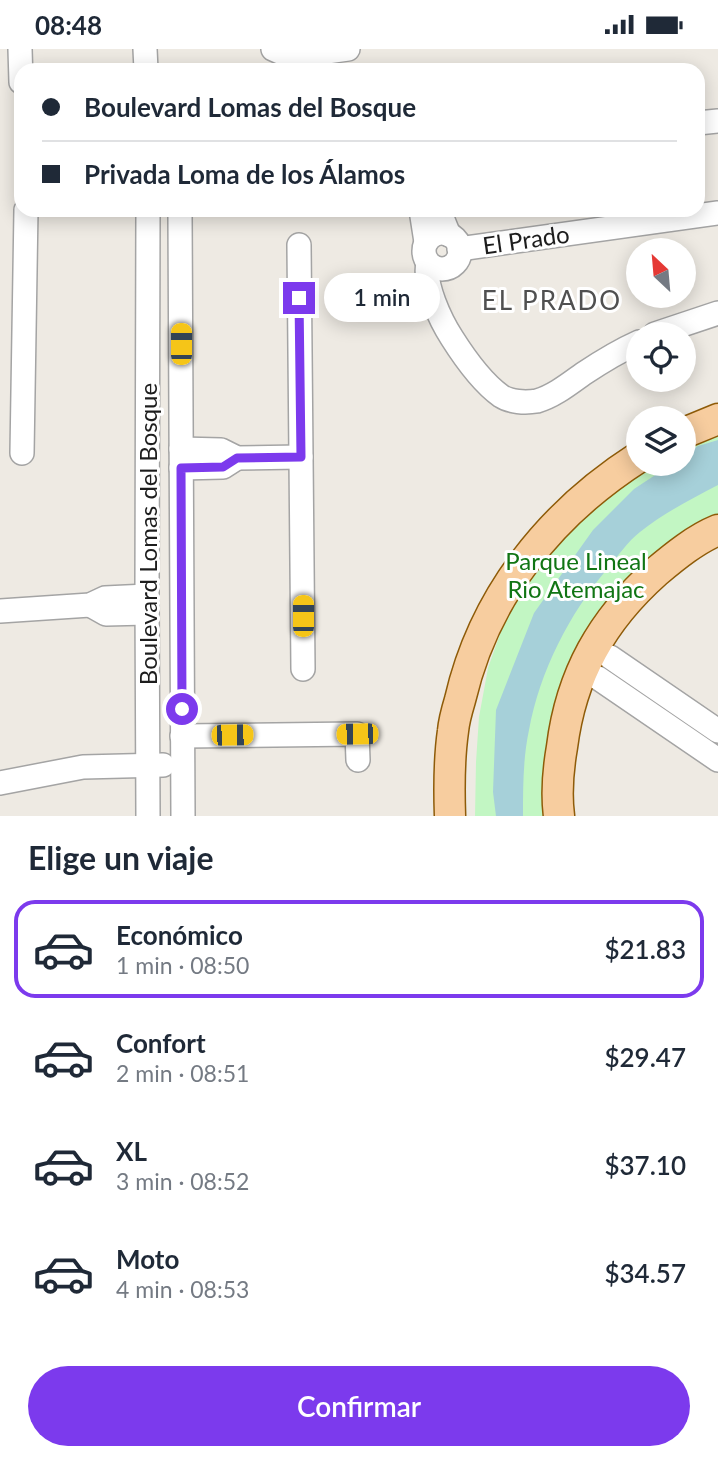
<!DOCTYPE html>
<html lang="es">
<meta charset="utf-8">
<style>
body{margin:0;font-family:Lato,sans-serif;background:#f2f2f3;color:#1f2937;height:100vh;display:flex;flex-direction:column;font-size:26px;white-space:nowrap}
*{box-sizing:border-box;margin:0}
p{font-size:23px;color:#747a83}
.icon{flex:none;width:38px;height:38px;fill:none;stroke:currentColor;stroke-width:2;stroke-linecap:round;stroke-linejoin:round}
.map{position:relative;height:767px;overflow:hidden}
.side{display:flex;flex-direction:column;background:#fff;flex:1}
.side>*{flex:none}
.top-card{position:absolute;left:14px;top:14px;width:691px;height:154px;border-radius:21px;box-shadow:0 4px 18px #0003;display:grid;align-content:center;height:154px;padding:0 28px;background:#fff}
.needle{width:46px;rotate:334deg}
.tools{position:absolute;left:626px;top:189px;display:grid;gap:14px}
.tools a{display:grid;place-items:center;width:70px;height:70px;border-radius:50%;background:#fff;box-shadow:0 4px 18px #0003;font-size:35px}
.end{position:absolute;width:32px;height:32px;margin:-16px;border:9px solid #7c3aed;background:#fff;box-shadow:0 0 0 4px #fff}
.from{border-radius:50%}
.bubble{position:absolute;height:49px;border-radius:24px;background:#fff;box-shadow:0 4px 18px #0003;font-size:23px;font-weight:600;line-height:49px;text-align:center}
.car{position:absolute;width:21px;height:42px;margin:-21px -10px;border-radius:9px;box-shadow:0 0 5px 2px #0007;background:linear-gradient(#f5c518 24%,#345 0 40%,#f5c518 0 76%,#345 0 86%,#f5c518 0)}
.top-card b{display:flex;align-items:center;gap:24px;height:66px;font-size:26px}
.top-card b+b{border-top:2px solid #e0e1e3}
.top-card i{width:18px;height:18px;background:#1f2937}
ul{padding:0;list-style:none}
li{display:flex;align-items:center;gap:21px;height:98px;margin:0 14px 10px;padding:0 14px;border:4px solid transparent;border-radius:21px}
li div{flex:1}
li b{display:block;font-size:26px}
li em{font-style:normal;font-weight:600}
li.on{border-color:#7c3aed}
li>.icon{width:63px;height:63px;stroke-width:1.5}
h2{padding:0 28px;font-size:32px;line-height:84px}
.primary-button{display:flex;gap:14px;margin-top:auto;padding:14px 28px}
.primary-button a{flex:1;height:80px;border-radius:42px;background:#7c3aed;color:#fff;font-size:28px;font-weight:600;line-height:80px;text-align:center}
.status{display:flex;justify-content:space-between;align-items:center;height:49px;padding:0 35px;background:#fff;direction:ltr}
.status svg{height:19px;fill:currentColor}
.map>svg:first-child{display:block}
.park{fill:#c2f6c3}
.water{fill:#a6d0d9}
.lines{fill:none;stroke-linecap:round;stroke-linejoin:round}
.minor-casing{stroke:#a4a4a4;stroke-width:26}
.major-casing{stroke:#8e5b08;stroke-width:33}
.minor{stroke:#fff;stroke-width:23}
.major{stroke:#f7cd9f;stroke-width:30}
.route{stroke:#7c3aed;stroke-width:9}
.labels{text-anchor:middle;dominant-baseline:central;stroke-width:6;stroke-linejoin:round;paint-order:stroke}
.street-label{font-size:24px;fill:#1d1d1d;stroke:#fff}
.park-label{font-size:24px;fill:#117514;stroke:#fff}
.neighbourhood-label{font-size:26px;letter-spacing:2px;fill:#505050;stroke:#fff}
</style>
<div class="status"><b>08:48</b><svg viewBox="0 0 49 12"><path d="M0 12V9h3v3zM5 12V6h3v6zM10 12V3h3v9zM15 12V0h3v12zM26 1h20v11H26zM47 4h2v5h-2z"/></svg></div>
<div class="map">
<svg width="718" height="767" viewBox="0 0 718 767">
<rect width="100%" height="100%" fill="#eeeae3"/>
<path class="park" d="M718 373V471L562 643 544 706 545 767H475L476 713 479 668 488 619 507 565 537 499 639 415H684V385Z"/>
<path class="water" d="M718 391V436C691 450 664 464 640 483 628 492 618 507 608 519 569 565 540 622 529 681 523 709 523 738 523 767H496L493 743 496 661 534 564 593 481 634 440 672 415H684V406L698 397Z"/>
<g class="lines">
<g class="minor-casing">
<g id="minor">
<path d="M20 0 21 33"/>
<path d="M145 0 146 21"/>
<path d="M273 0 291 8 348 0"/>
<path d="M698 74 718 72"/>
<path d="M421 161 426 193"/>
<path d="M439 161 449 186"/>
<path d="M180 165 183 767"/>
<circle cx="442" cy="202" r="18"/>
<path d="M299 196 303 620"/>
<path d="M459 200 718 164"/>
<path d="M428 214C423 235 441 272 452 289 464 308 483 334 501 347 510 353 525 354 537 352 554 347 569 335 583 325 601 313 619 302 639 293"/>
<path d="M655 285 718 264"/>
<path d="M181 400 221 401 237 409 301 408"/>
<path d="M22 404 26 161"/>
<path d="M181 419 223 418 237 409"/>
<path d="M90 556 106 565 147 564"/>
<path d="M0 562 90 556 105 549 147 547"/>
<path d="M610 608 718 682"/>
<path d="M598 629 718 711"/>
<path d="M182 687 357 685 358 711"/>
<path d="M0 734 83 718 163 716"/>
<path d="M148 767 147 547 148 161"/>
</g>
</g>
<g class="major-casing">
<g id="major">
<path d="M684 384 718 370"/>
<path d="M450 767C449 738 449 710 453 682 454 671 457 661 460 651 484 547 550 465 639 408"/>
<path d="M559 767C556 744 558 721 562 698 571 626 602 571 656 523 675 507 696 490 718 481"/>
</g>
</g>
<use href="#minor" class="minor"/>
<use href="#major" class="major"/>
</g>
<g class="lines">
<path class="route" d="M182 660 181 419 223 418 237 409 301 408 299 249"/>
</g>
<g class="labels">
<g class="street-label">
<text transform="translate(526 190) rotate(-8)">El Prado</text>
<text transform="translate(147 485) rotate(-90)">Boulevard Lomas del Bosque</text>
</g>
<g class="park-label">
<text x="576" y="511">Parque Lineal<tspan x="576" dy="28">Rio Atemajac</tspan></text>
</g>
<g class="neighbourhood-label">
<text x="552" y="251">EL PRADO</text>
</g>
</g>
</svg>
<div class="tools">
<a><svg class="needle" viewBox="-14 -14 28 28"><path d="M0-13l5 13h-10z" fill="#e53935"/><path d="M0 13l5-13h-10z" fill="#747a83"/></svg></a>
<a><svg class="icon" aria-label="locate" viewBox="0 0 24 24"><circle cx="12" cy="12" r="6"/><path d="M12 2v4M12 18v4M2 12h4M18 12h4"/></svg></a>
<a><svg class="icon" aria-label="layers" viewBox="0 0 24 24"><path d="M12 4l9 5-9 5-9-5zM3 14l9 5 9-5"/></svg></a>
</div>
<i class="end from" style="left:182px;top:660px"></i>
<i class="end" style="left:299px;top:249px"></i>
<div class="bubble" style="left:324px;top:224px;width:116px">1 min</div>
<i class="car" style="left:181px;top:295px;rotate:0deg"></i>
<i class="car" style="left:303px;top:567px;rotate:0deg"></i>
<i class="car" style="left:357px;top:685px;rotate:269deg"></i>
<i class="car" style="left:232px;top:686px;rotate:89deg"></i>
<div class="top-card">
<b><i class="from"></i>Boulevard Lomas del Bosque</b>
<b><i></i>Privada Loma de los Álamos</b>
</div>
</div>
<section class="side">
<h2>Elige un viaje</h2>
<ul>
<li class="on"><svg class="icon" aria-label="car" viewBox="0 0 24 24"><path d="M5 17H2v-5l4-1 3-4h7l3 4 3 1v5h-3M9 17h6M6 11h13"/><circle cx="7" cy="17" r="2"/><circle cx="17" cy="17" r="2"/></svg><div><b>Económico</b><p>1 min · 08:50</p></div><em>$21.83</em></li>
<li><svg class="icon" aria-label="car" viewBox="0 0 24 24"><path d="M5 17H2v-5l4-1 3-4h7l3 4 3 1v5h-3M9 17h6M6 11h13"/><circle cx="7" cy="17" r="2"/><circle cx="17" cy="17" r="2"/></svg><div><b>Confort</b><p>2 min · 08:51</p></div><em>$29.47</em></li>
<li><svg class="icon" aria-label="car" viewBox="0 0 24 24"><path d="M5 17H2v-5l4-1 3-4h7l3 4 3 1v5h-3M9 17h6M6 11h13"/><circle cx="7" cy="17" r="2"/><circle cx="17" cy="17" r="2"/></svg><div><b>XL</b><p>3 min · 08:52</p></div><em>$37.10</em></li>
<li><svg class="icon" aria-label="car" viewBox="0 0 24 24"><path d="M5 17H2v-5l4-1 3-4h7l3 4 3 1v5h-3M9 17h6M6 11h13"/><circle cx="7" cy="17" r="2"/><circle cx="17" cy="17" r="2"/></svg><div><b>Moto</b><p>4 min · 08:53</p></div><em>$34.57</em></li>
</ul>
<div class="primary-button"><a>Confirmar</a></div>
</section>
